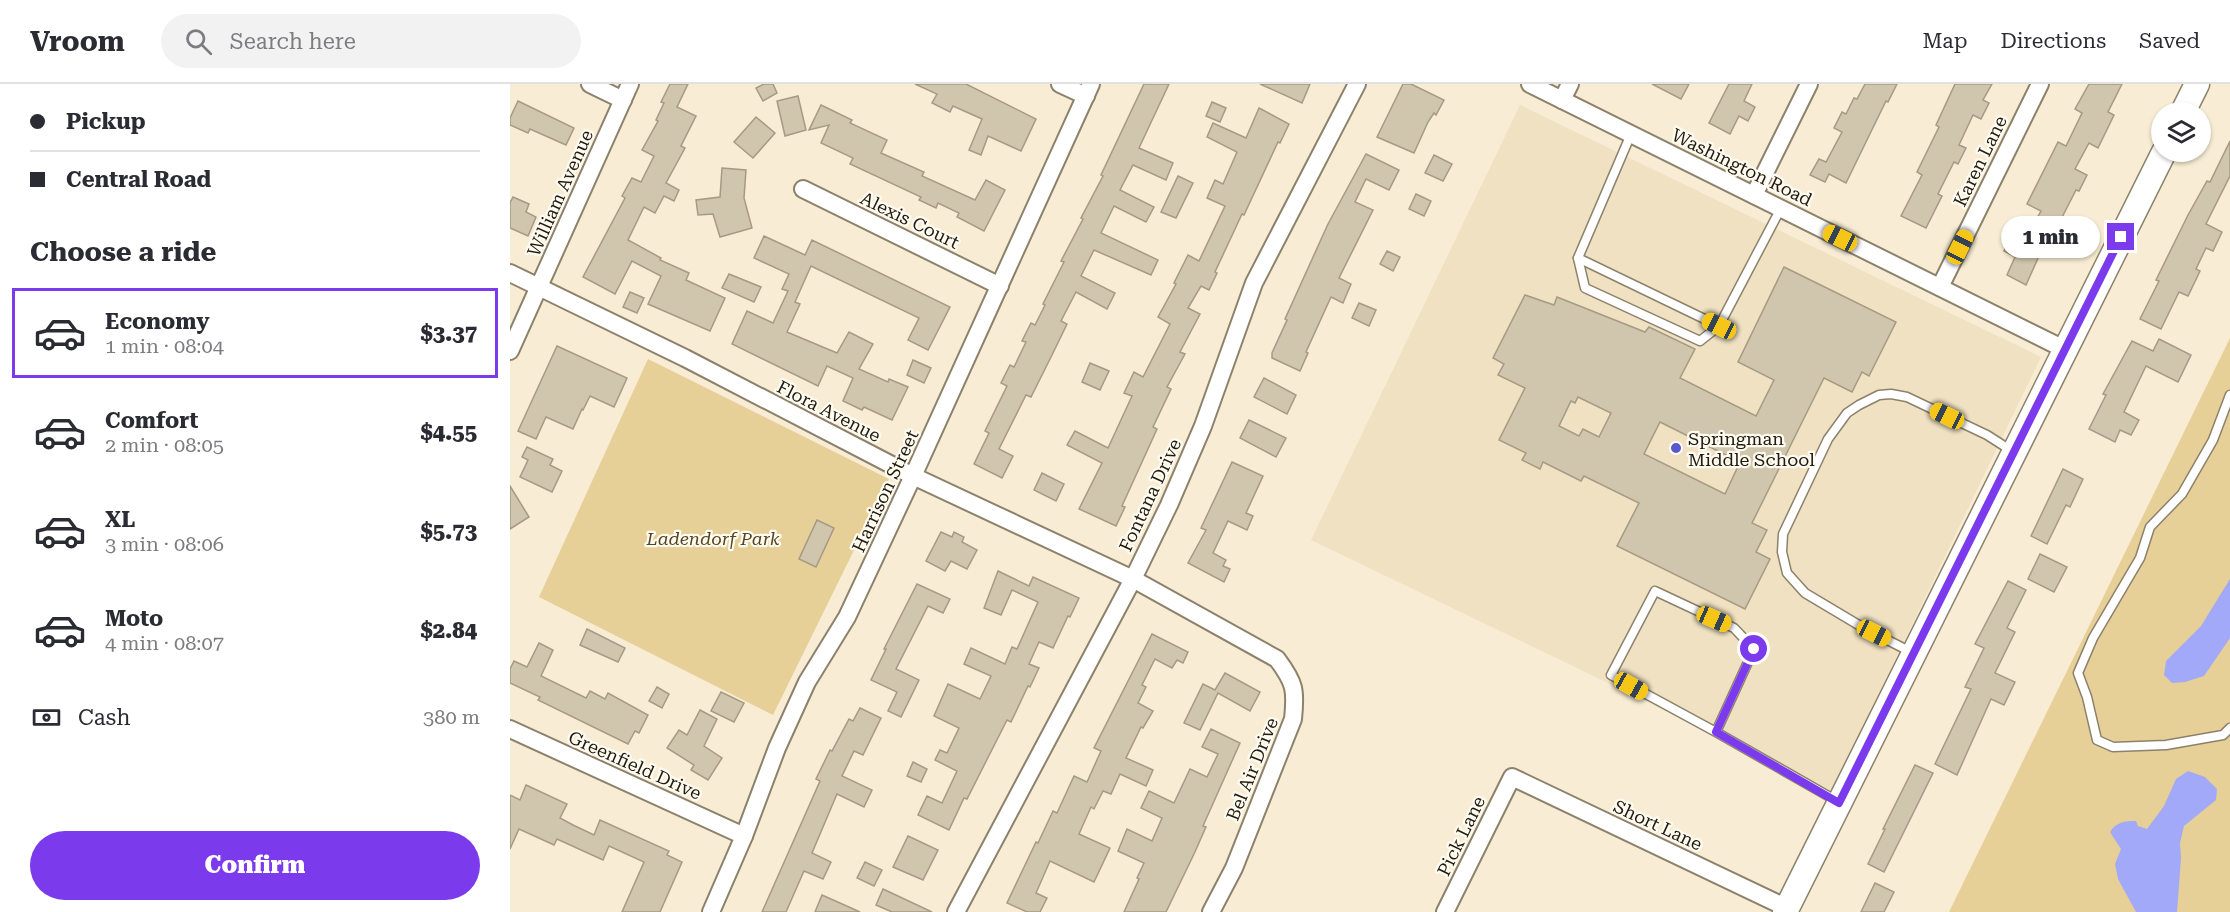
<!DOCTYPE html>
<meta charset="utf-8">
<style>
body{margin:0;font-family:"Roboto Serif",serif;background:#f2f2f3;color:#2b2b33;height:100vh;display:flex;flex-direction:column;font-size:22px;white-space:nowrap}
*{box-sizing:border-box;margin:0}
p{font-size:20px;color:#7c7c81}
.icon{flex:none;width:33px;height:33px;fill:none;stroke:currentColor;stroke-width:2;stroke-linecap:round;stroke-linejoin:round}
.map{position:relative;flex:1;overflow:hidden}
.panel{display:flex;flex-direction:column;background:#fff;width:510px}
.panel>*{flex:none}
.guide{display:grid;align-content:center;height:132px;padding:0 30px;background:#fff}
.controls{position:absolute;left:1641px;top:18px;display:grid;gap:12px}
.controls a{display:grid;place-items:center;width:60px;height:60px;border-radius:50%;background:#fff;box-shadow:0 2px 4px #0004;font-size:30px}
.end{position:absolute;width:27px;height:27px;margin:-14px;border:8px solid #7c3aed;background:#fff;box-shadow:0 0 0 3px #fff}
.from{border-radius:50%}
.bubble{position:absolute;height:42px;border-radius:21px;background:#fff;box-shadow:0 2px 4px #0004;font-size:20px;font-weight:800;line-height:42px;text-align:center}
.car{position:absolute;width:18px;height:36px;margin:-18px -9px;border-radius:8px;box-shadow:0 0 4px 2px #0007;background:linear-gradient(#f5c518 24%,#345 0 40%,#f5c518 0 76%,#345 0 86%,#f5c518 0)}
.guide b{display:flex;align-items:center;gap:21px;height:57px;font-size:22px}
.guide b+b{border-top:2px solid #e1e1e2}
.guide i{width:15px;height:15px;background:#2b2b33}
ul{padding:0;list-style:none}
li{display:flex;align-items:center;gap:18px;height:90px;margin:0 12px 9px;padding:0 18px;border:3px solid transparent;border-radius:0px}
li div{flex:1}
li b{display:block;font-size:22px}
li em{font-style:normal;font-weight:800}
li.selected{border-color:#7c3aed}
li>.icon{width:54px;height:54px;stroke-width:1.5}
h2{padding:0 30px;font-size:27px;line-height:72px}
.pay{display:flex;align-items:center;gap:15px;height:66px;padding:0 30px;font-size:22px}
.pay p{margin-inline-start:auto}
.primary-button{display:flex;gap:12px;margin-top:auto;padding:12px 30px}
.primary-button a{flex:1;height:69px;border-radius:36px;background:#7c3aed;color:#fff;font-size:24px;font-weight:800;line-height:69px;text-align:center}
header{display:flex;align-items:center;gap:36px;box-sizing:border-box;height:84px;padding:0 30px;background:#fff;border-bottom:2px solid #e1e1e2}
header strong{font-size:28px}
nav{display:flex;gap:33px;margin-inline-start:auto;font-size:21px}
.search{width:420px;height:54px;background:#f2f2f3;display:flex;align-items:center;gap:15px;box-sizing:border-box;padding:0 21px;border-radius:33px;color:#7c7c81;font-size:22px}
main{display:flex;flex:1;min-height:0}
.map>svg:first-child{display:block}
.built{fill:#efe1c1}
.green{fill:#e7cf98}
.water{fill:#a1a9f8}
.building{fill:#d0c6ad;stroke:#a59a83;stroke-width:1.5;fill-rule:evenodd}
.lines{fill:none;stroke-linecap:round;stroke-linejoin:round}
.lane-casing{stroke:#8c826b;stroke-width:11}
.street-casing{stroke:#8c826b;stroke-width:20}
.secondary-casing{stroke:#8c826b;stroke-width:27}
.lane{stroke:#fff;stroke-width:8}
.street{stroke:#fff;stroke-width:16}
.secondary{stroke:#fff;stroke-width:24}
.route{stroke:#7c3aed;stroke-width:8}
.poi-dot{fill:#5857ce;stroke:#fffbf0;stroke-width:2}
.labels{text-anchor:middle;dominant-baseline:central;stroke-width:4.5;stroke-linejoin:round;paint-order:stroke}
.street-label{font-size:18px;fill:#1f1b12;stroke:#fffbf0}
.poi-label{font-size:18px;fill:#1f1b12;stroke:#fffbf0;text-anchor:start}
.park-label{font-size:18px;font-style:italic;fill:#554521;stroke:#fffbf0}
</style>
<header>
<strong>Vroom</strong>
<div class="search"><svg class="icon" aria-label="search" viewBox="0 0 24 24"><circle cx="10" cy="10" r="6"/><path d="M15 15l6 6"/></svg>Search here</div>
<nav><a>Map</a><a>Directions</a><a>Saved</a></nav>
</header>
<main>
<section class="panel">
<div class="guide">
<b><i class="from"></i>Pickup</b>
<b><i></i>Central Road</b>
</div>
<h2>Choose a ride</h2>
<ul>
<li class="selected"><svg class="icon" aria-label="car" viewBox="0 0 24 24"><path d="M5 17H2v-5l4-1 3-4h7l3 4 3 1v5h-3M9 17h6M6 11h13"/><circle cx="7" cy="17" r="2"/><circle cx="17" cy="17" r="2"/></svg><div><b>Economy</b><p>1 min · 08:04</p></div><em>$3.37</em></li>
<li><svg class="icon" aria-label="car" viewBox="0 0 24 24"><path d="M5 17H2v-5l4-1 3-4h7l3 4 3 1v5h-3M9 17h6M6 11h13"/><circle cx="7" cy="17" r="2"/><circle cx="17" cy="17" r="2"/></svg><div><b>Comfort</b><p>2 min · 08:05</p></div><em>$4.55</em></li>
<li><svg class="icon" aria-label="car" viewBox="0 0 24 24"><path d="M5 17H2v-5l4-1 3-4h7l3 4 3 1v5h-3M9 17h6M6 11h13"/><circle cx="7" cy="17" r="2"/><circle cx="17" cy="17" r="2"/></svg><div><b>XL</b><p>3 min · 08:06</p></div><em>$5.73</em></li>
<li><svg class="icon" aria-label="car" viewBox="0 0 24 24"><path d="M5 17H2v-5l4-1 3-4h7l3 4 3 1v5h-3M9 17h6M6 11h13"/><circle cx="7" cy="17" r="2"/><circle cx="17" cy="17" r="2"/></svg><div><b>Moto</b><p>4 min · 08:07</p></div><em>$2.84</em></li>
</ul>
<div class="pay"><svg class="icon" aria-label="cash" viewBox="0 0 24 24"><path d="M3 7h18v10H3z"/><circle cx="12" cy="12" r="2"/></svg>Cash<p>380 m</p></div>
<div class="primary-button"><a>Confirm</a></div>
</section>
<div class="map">
<svg width="1720" height="828" viewBox="0 0 1720 828">
<rect width="100%" height="100%" fill="#f8edd4"/>
<path class="built" d="M1010 21 1531 273 1322 707 801 456Z"/>
<g class="green">
<path d="M1720 254V828H1439Z"/>
<path d="M138 275 379 395 263 631 29 513Z"/>
</g>
<g class="water">
<path d="M1720 495V554L1694 592 1675 598 1662 599 1654 591 1656 577 1691 542Z"/>
<path d="M1678 687 1695 693 1707 705 1706 716 1674 742 1670 759 1671 774 1667 828H1626L1608 795 1605 780 1611 765 1600 748C1606 738 1615 737 1626 737L1628 742 1637 745 1654 722 1666 695Z"/>
</g>
<g class="building">
<path d="M160 0H178L167 23 186 32 171 62 175 64 156 99 169 106 164 117 154 112 145 129 134 123 118 156 151 174 150 176 179 189 176 196 215 214 200 247 138 220 151 192 122 177 105 210 73 193 115 114 112 112 122 94 131 98 144 72 132 66 148 37 146 36 154 19 151 18Z"/>
<path d="M254 0H263L267 9 253 17 246 4Z"/>
<path d="M405 0H456L526 35 511 67 478 52 471 71 459 66 472 35 443 22 440 28 422 19 427 10Z"/>
<path d="M634 0H659L629 64 663 79 656 96 623 81 610 106 644 123 636 138 604 122 591 149 648 176 641 191 584 166 571 192 605 209 597 225 566 208 551 237 557 240 542 271 521 313 516 311 489 365 503 372 492 394 464 380 479 349 475 347 497 302 491 299 500 281 504 283 516 258 512 257 521 239 525 241 535 221 533 220 554 178 551 177 573 135 571 134 593 92 591 91Z"/>
<path d="M750 0H800L792 19Z"/>
<path d="M893 0H901L934 16 926 31 924 29 918 38 904 69 867 53Z"/>
<path d="M1142 0H1179L1171 15Z"/>
<path d="M1219 0H1242L1234 17 1245 23 1238 37 1229 32 1220 50 1199 39Z"/>
<path d="M1355 0H1387L1378 18 1376 17 1336 99 1319 90 1315 98 1300 91 1309 75 1316 78 1332 48 1324 44 1332 28 1336 30 1344 14 1347 15Z"/>
<path d="M1445 0H1482L1473 16 1479 19 1471 35 1463 31 1449 61 1456 64 1448 80 1444 78 1428 110 1432 112 1416 144 1391 132 1412 91 1407 88 1429 43 1426 41Z"/>
<path d="M1579 0H1612L1598 28 1604 31 1588 64 1579 59 1565 85 1577 91 1569 107 1566 106 1542 153 1522 143 1531 127 1517 120 1548 58 1556 62 1572 29 1565 25Z"/>
<path d="M288 12 296 46 275 52 267 17Z"/>
<path d="M8 17 64 44 56 61 20 45 18 49 0 41V34Z"/>
<path d="M702 18 716 24 710 38 696 32Z"/>
<path d="M311 21 342 36 340 39 377 56 371 69 414 88 412 92 465 116 476 96 495 106 474 147 447 133 449 129 428 119 426 124 409 116 411 113 340 80 343 74 311 59 319 41 299 46Z"/>
<path d="M749 24 779 40 770 59 768 58 734 131 732 130 705 188 707 189 699 206 691 202 678 224 690 230 670 268 675 270 657 303 661 305 643 343 647 345 612 422 615 423 606 442 569 425 592 379 557 361 565 347 598 364 622 312 614 309 624 288 633 293 660 240 648 233 666 200 664 199 678 171 689 177 715 122 697 114 705 96 713 100 727 68 697 53 703 39 736 54Z"/>
<path d="M246 33 265 49 243 74 224 58Z"/>
<path d="M1720 57V92L1696 140 1712 148 1703 167 1696 164 1686 185 1690 187 1678 212 1669 208 1651 245 1630 235 1649 197 1646 196 1678 131 1697 97 1700 98Z"/>
<path d="M856 70 889 86 879 106 856 95 845 118 863 126 829 194 841 200 833 219 821 213 796 268 798 269 790 287 762 274V269L777 236 775 235 818 140Z"/>
<path d="M924 71 942 80 933 97 915 89Z"/>
<path d="M212 84 236 86 234 114 242 144 210 153 203 130 188 131 186 116 210 113Z"/>
<path d="M668 92 683 99 666 134 651 128Z"/>
<path d="M906 110 921 117 914 132 899 125Z"/>
<path d="M3 113 19 120 16 128 26 133 18 152 0 144V119Z"/>
<path d="M254 152 295 171 302 156 440 223 418 266 398 256 409 234 301 182 285 218 290 220 277 248 327 269 339 248 363 260 349 285 378 298 379 295 398 303 382 336 354 323 352 326 333 317 343 294 317 282 308 302 222 260 237 227 263 239 278 207 272 205 279 190 244 174Z"/>
<path d="M1501 152 1516 159 1514 165 1529 172 1516 201 1497 191 1505 173 1494 167Z"/>
<path d="M877 167 890 173 883 187 870 180Z"/>
<path d="M1274 183 1386 238 1359 292 1352 288 1342 308 1314 294 1242 439 1257 446 1246 468 1260 475 1235 525 1107 462 1129 419 1074 392 1071 397 1033 378 1030 385 1012 376 1016 369 989 356 1015 304 988 291 994 280 983 274 1015 211 1044 221 1047 213 1135 248 1139 243 1185 265 1170 294 1246 332 1264 296 1228 278ZM1068 313 1101 329 1089 353 1073 345 1069 352 1049 342 1061 317 1065 319ZM1150 338 1230 378 1215 410 1134 370Z"/>
<path d="M219 190 251 203 244 218 212 204Z"/>
<path d="M120 208 134 214 127 229 113 223Z"/>
<path d="M849 219 866 226 859 242 842 234Z"/>
<path d="M1649 255 1681 271 1668 298 1636 282 1614 328 1629 336 1621 351 1610 346 1605 358 1579 345 1596 311 1593 310 1622 257 1643 267Z"/>
<path d="M47 262 117 294 104 323 80 312 73 326 72 325 63 345 36 333 26 355 8 347Z"/>
<path d="M403 276 421 284 414 299 397 291Z"/>
<path d="M580 279 599 287 590 306 572 298Z"/>
<path d="M754 294 786 311 777 330 744 313Z"/>
<path d="M739 336 776 354 766 373 730 354Z"/>
<path d="M17 363 43 375 40 381 52 387 42 408 10 393 18 376 12 373Z"/>
<path d="M722 378 753 392 736 429 743 432 737 446 718 437 703 469 716 476 713 482 720 485 714 498 678 479 696 446 691 444Z"/>
<path d="M1553 385 1573 395 1560 423 1556 421 1537 460 1521 452Z"/>
<path d="M532 389 554 400 546 417 524 406Z"/>
<path d="M0 402 19 433 0 445Z"/>
<path d="M307 436 324 444 306 483 289 475Z"/>
<path d="M431 448 442 453 444 448 454 453 452 458 467 466 457 485 441 477 435 487 416 477Z"/>
<path d="M1530 470 1557 483 1544 508 1518 495Z"/>
<path d="M488 487 519 502 523 493 569 514 560 533 558 532 543 564 529 558 519 580 529 584 520 603 518 602 501 638 497 636 457 715 454 714 439 746 408 731 417 712 432 719 447 687 425 676 430 666 437 669 449 644 424 632 438 600 470 615 481 592 454 580 461 564 495 580 502 563 507 565 528 518 502 506 491 531 474 524Z"/>
<path d="M1498 497 1516 506 1497 544 1505 548 1485 589 1505 598 1494 621 1481 615 1447 691 1425 680 1461 605 1455 603 1474 564 1465 560Z"/>
<path d="M407 500 440 515 433 529 418 522 386 585 409 596 391 633 378 627 387 608 361 596 376 565H374Z"/>
<path d="M77 545 115 564 108 578 70 561Z"/>
<path d="M642 550 678 568 673 579 667 576 662 584 645 575 632 601 636 603 628 619 643 627 633 644 631 643 616 674 643 686 636 702 610 690 601 710 593 707 584 725 581 723 569 750 600 764 584 798 540 777 526 809 537 814 530 828H517L497 819 526 758 528 759 543 727 547 729 564 692 577 698 591 667 584 664Z"/>
<path d="M29 559 43 566 31 592 76 614 80 607 95 615 98 609 138 631 129 649 125 647 118 660 28 616 30 613 0 599V585L4 577 17 583Z"/>
<path d="M715 589 750 608 740 627 708 609 690 646 674 639 693 600 705 606Z"/>
<path d="M147 603 159 610 152 624 139 617Z"/>
<path d="M211 608 234 619 224 638 201 627Z"/>
<path d="M350 624 371 634 353 671 344 667 332 692 362 706 354 723 327 710 302 769 321 778 313 795 294 787 276 828H252L310 697 306 695 320 666 322 667 339 635 343 637Z"/>
<path d="M190 626 207 635 194 662 212 674 198 696 181 686 184 681 157 664 169 646 177 651Z"/>
<path d="M701 645 730 659 693 742 696 743 684 770 656 828H614L629 795 627 794 634 779 608 767 617 745 642 757 652 734 631 724 639 707 664 719 680 685 697 693 708 670 692 663Z"/>
<path d="M403 678 417 685 411 698 397 692Z"/>
<path d="M1405 681 1423 689 1374 788 1358 780 1375 745H1373Z"/>
<path d="M16 701 57 720 50 734 63 741 84 751 90 736 159 767 157 771 172 778 150 828H112L134 778 99 762 93 776 47 755 44 761 9 745 0 765V711L10 716Z"/>
<path d="M398 752 428 766 413 796 383 783Z"/>
<path d="M355 778 372 786 364 802 347 794Z"/>
<path d="M1365 799 1384 808 1374 828H1351Z"/>
<path d="M373 805 422 828H382L366 821Z"/>
<path d="M312 811 350 828H305Z"/>
</g>
<g class="lines">
<g class="lane-casing">
<g id="lane">
<path d="M1121 50 1068 174 1075 204 1190 257 1209 242 1271 124"/>
<path d="M1068 174 1209 242"/>
<path d="M1720 311 1703 356 1672 410 1640 443 1630 474 1583 554 1568 589 1577 613 1587 656 1603 663 1656 661 1713 651 1720 644"/>
<path d="M1401 568 1352 543 1295 509 1277 489 1272 468 1273 450 1318 355 1337 329 1349 321 1369 311 1381 310 1397 313 1477 351 1502 367"/>
<path d="M1206 648 1244 565 1224 544 1145 507 1101 591 1206 648 1327 717"/>
</g>
</g>
<g class="street-casing">
<g id="street">
<path d="M80 0 113 16"/>
<path d="M550 0 576 12"/>
<path d="M1020 0 1556 266"/>
<path d="M1052 16 1060 0"/>
<path d="M293 105 490 202"/>
<path d="M1244 111 1299 0"/>
<path d="M0 189 175 274 403 392 623 495 767 575C785 599 786 606 783 635L724 784 701 828"/>
<path d="M1430 203 1530 0"/>
<path d="M0 267 120 0"/>
<path d="M0 645 234 752"/>
<path d="M201 828 234 752 267 664 297 598 337 533 403 392 581 0"/>
<path d="M446 828 623 495 659 421 693 342 744 199 847 0"/>
<path d="M935 828 1002 693 1277 824"/>
</g>
</g>
<g class="secondary-casing">
<g id="secondary">
<path d="M1673 28 1687 0"/>
<path d="M1275 828 1654 68"/>
</g>
</g>
<use href="#lane" class="lane"/>
<use href="#street" class="street"/>
<use href="#secondary" class="secondary"/>
</g>
<g class="lines">
<path class="route" d="M1244 565 1206 648 1329 719 1611 153"/>
</g>
<circle class="poi-dot" cx="1166" cy="364" r="6"/>
<g class="labels">
<g class="street-label">
<text transform="translate(1470 77) rotate(-64)">Karen Lane</text>
<text transform="translate(1232 83) rotate(26)">Washington Road</text>
<text transform="translate(50 109) rotate(-66)">William Avenue</text>
<text transform="translate(400 136) rotate(26)">Alexis Court</text>
<text transform="translate(319 327) rotate(27)">Flora Avenue</text>
<text transform="translate(375 407) rotate(-65)">Harrison Street</text>
<text transform="translate(640 411) rotate(-65)">Fontana Drive</text>
<text transform="translate(125 681) rotate(24)">Greenfield Drive</text>
<text transform="translate(742 685) rotate(-68)">Bel Air Drive</text>
<text transform="translate(1148 741) rotate(25)">Short Lane</text>
<text transform="translate(951 752) rotate(-64)">Pick Lane</text>
</g>
<g class="poi-label">
<text x="1178" y="354">Springman<tspan x="1178" dy="21">Middle School</tspan></text>
</g>
<g class="park-label">
<text x="203" y="454">Ladendorf Park</text>
</g>
</g>
</svg>
<div class="controls">
<a><svg class="icon" aria-label="layers" viewBox="0 0 24 24"><path d="M12 4l9 5-9 5-9-5zM3 14l9 5 9-5"/></svg></a>
</div>
<i class="end from" style="left:1244px;top:565px"></i>
<i class="end" style="left:1611px;top:153px"></i>
<div class="bubble" style="left:1491px;top:132px;width:99px">1 min</div>
<i class="car" style="left:1330px;top:154px;rotate:296deg"></i>
<i class="car" style="left:1450px;top:163px;rotate:26deg"></i>
<i class="car" style="left:1209px;top:242px;rotate:296deg"></i>
<i class="car" style="left:1437px;top:332px;rotate:296deg"></i>
<i class="car" style="left:1204px;top:535px;rotate:114deg"></i>
<i class="car" style="left:1364px;top:549px;rotate:117deg"></i>
<i class="car" style="left:1121px;top:602px;rotate:119deg"></i>
</div>
</main>
